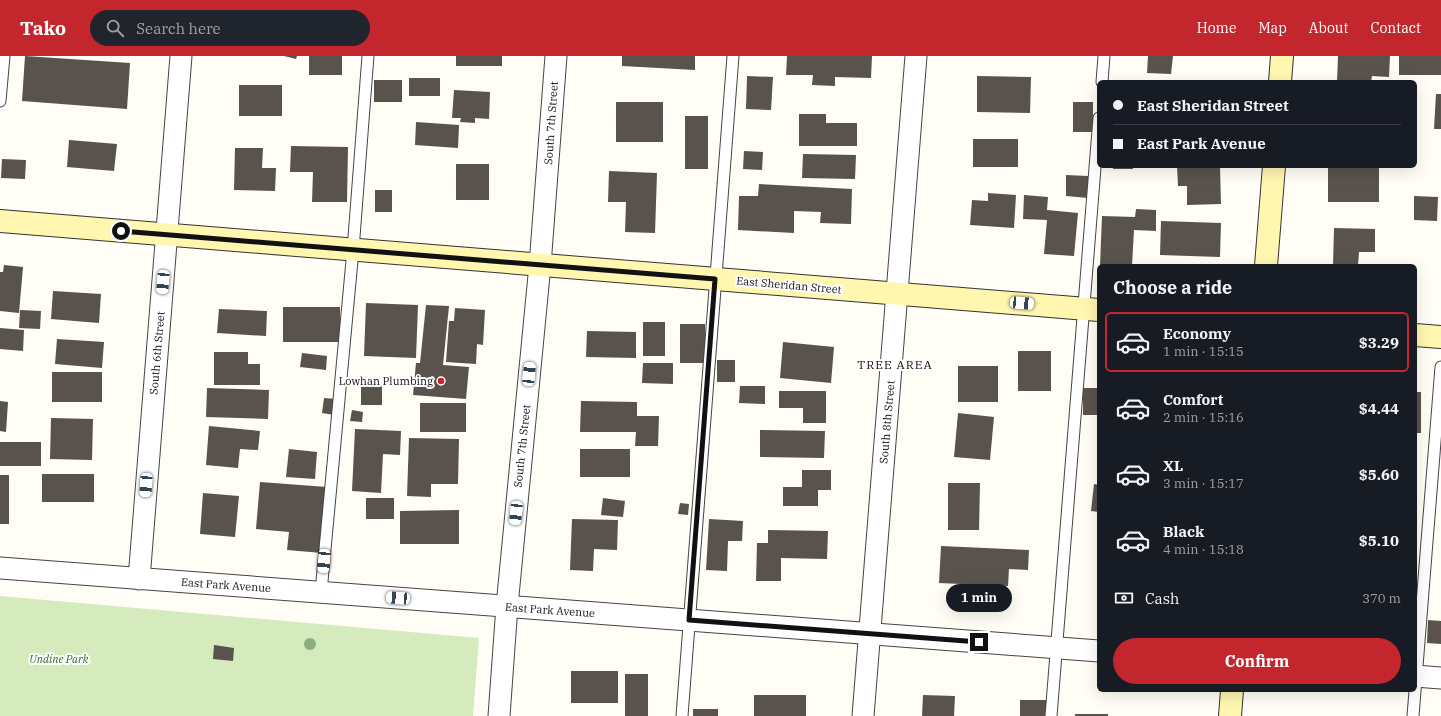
<!DOCTYPE html>
<meta charset="utf-8">
<style>
body{margin:0;font-family:"IBM Plex Serif",serif;background:#20242c;color:#f1f3f6;height:100vh;display:flex;flex-direction:column;font-size:15px;white-space:nowrap}
*{box-sizing:border-box;margin:0}
p{font-size:13px;color:#9ea1a6}
.icon{flex:none;width:22px;height:22px;fill:none;stroke:currentColor;stroke-width:2;stroke-linecap:round;stroke-linejoin:round}
.map{position:relative;flex:1;overflow:hidden}
.side{position:absolute;left:1097px;top:208px;width:320px;height:428px;display:flex;flex-direction:column;background:#171b24;border-radius:6px;box-shadow:0 4px 16px #0002}
.side>*{flex:none}
.guide{position:absolute;left:1097px;top:24px;width:320px;height:88px;border-radius:6px;box-shadow:0 4px 16px #0002;display:grid;align-content:center;height:88px;padding:0 16px;background:#171b24}
.end{position:absolute;width:18px;height:18px;margin:-9px;border:5px solid #111;background:#fff;box-shadow:0 0 0 2px #fff}
.from{border-radius:50%}
.bubble{position:absolute;height:28px;border-radius:14px;background:#171b24;box-shadow:0 4px 16px #0002;font-size:13px;font-weight:700;line-height:28px;text-align:center}
.car{position:absolute;width:12px;height:24px;margin:-12px -6px;border-radius:5px;box-shadow:0 0 3px 1px #0007;background:linear-gradient(#fff 24%,#345 0 40%,#fff 0 76%,#345 0 86%,#fff 0)}
.guide b{display:flex;align-items:center;gap:14px;height:38px;font-size:15px}
.guide b+b{border-top:1px solid #363941}
.guide i{width:10px;height:10px;background:#f1f3f6}
ul{padding:0;list-style:none}
li{display:flex;align-items:center;gap:12px;height:60px;margin:0 8px 6px;padding:0 8px;border:2px solid transparent;border-radius:6px}
li div{flex:1}
li b{display:block;font-size:15px}
li em{font-style:normal;font-weight:700}
li.selected{border-color:#c4262e}
li>.icon{width:36px;height:36px;stroke-width:1.5}
h2{padding:0 16px;font-size:18px;line-height:48px}
.pay{display:flex;align-items:center;gap:10px;height:44px;padding:0 16px;font-size:15px}
.pay p{margin-inline-start:auto}
.button{display:flex;gap:8px;margin-top:auto;padding:8px 16px}
.button a{flex:1;height:46px;border-radius:24px;background:#c4262e;color:#fff;font-size:16px;font-weight:700;line-height:46px;text-align:center}
header{display:flex;align-items:center;gap:24px;box-sizing:border-box;height:56px;padding:0 20px;background:#c4262e;color:#fff}
header strong{font-size:19px}
nav{display:flex;gap:22px;margin-inline-start:auto;font-size:14px}
.search{width:280px;height:36px;background:#20242c;display:flex;align-items:center;gap:10px;box-sizing:border-box;padding:0 14px;border-radius:22px;color:#9ea1a6;font-size:15px}
.map>svg:first-child{display:block}
.green{fill:#d5ebbd}
.building{fill:#5a524d}
.lines{fill:none;stroke-linecap:round;stroke-linejoin:round}
.lane-casing{stroke:#444;stroke-width:13}
.street-casing{stroke:#444;stroke-width:23}
.secondary-casing{stroke:#333;stroke-width:24}
.lane{stroke:#fff;stroke-width:11}
.street{stroke:#fff;stroke-width:21}
.secondary{stroke:#fff6b0;stroke-width:22}
.tree{fill:#8dad7f}
.route{stroke:#111;stroke-width:5}
.poi-dot{fill:#c4262e;stroke:#fff;stroke-width:1.5}
.labels{text-anchor:middle;dominant-baseline:central;stroke-width:4;stroke-linejoin:round;paint-order:stroke}
.street-label{font-size:11px;fill:#111;stroke:#fff}
.poi-label{font-size:11px;fill:#111;stroke:#fff;text-anchor:end}
.park-label{font-size:11px;font-style:italic;fill:#2f6b1f;stroke:#fff}
.neighbourhood-label{font-size:12px;letter-spacing:1px;fill:#111;stroke:#fff}
</style>
<header>
<strong>Tako</strong>
<div class="search"><svg class="icon" aria-label="search" viewBox="0 0 24 24"><circle cx="10" cy="10" r="6"/><path d="M15 15l6 6"/></svg>Search here</div>
<nav><a>Home</a><a>Map</a><a>About</a><a>Contact</a></nav>
</header>
<div class="map">
<svg width="1441" height="660" viewBox="0 0 1441 660">
<rect width="100%" height="100%" fill="#fffdf5"/>
<path class="green" d="M0 540 479 582 473 660H0Z"/>
<g class="building">
<path d="M25 0 130 7 127 53 22 45Z"/>
<path d="M284 0H297L296 3Z"/>
<rect x="309" y="0" width="33" height="19"/>
<rect x="456" y="0" width="46" height="10"/>
<path d="M622 0H695V14L622 10Z"/>
<path d="M787 0H872L871 22 835 21V30L812 29 813 19H786Z"/>
<path d="M1148 0H1173L1171 18 1147 17Z"/>
<path d="M1338 0H1390L1389 21 1372 20 1371 26H1337Z"/>
<rect x="1399" y="0" width="42" height="19"/>
<path d="M747 20 773 21 771 54 746 53Z"/>
<path d="M977 20 1031 21 1030 57 977 56Z"/>
<rect x="409" y="22" width="31" height="18"/>
<rect x="374" y="24" width="28" height="22"/>
<rect x="239" y="29" width="43" height="31"/>
<path d="M454 34 490 36 489 63 475 62V67L460 66 461 62H452Z"/>
<path d="M1436 38H1441V73H1434Z"/>
<rect x="616" y="46" width="47" height="40"/>
<rect x="1073" y="46" width="20" height="30"/>
<path d="M799 58H826V67H857V90H799Z"/>
<rect x="685" y="60" width="23" height="53"/>
<path d="M416 66 459 69 458 92 415 89Z"/>
<rect x="973" y="83" width="45" height="28"/>
<path d="M69 84 117 88 114 115 67 111Z"/>
<path d="M291 90 348 91 347 146H312L313 116H290Z"/>
<path d="M235 92H263L262 112H276L275 135 234 134Z"/>
<path d="M744 95 763 96 762 114 743 113Z"/>
<path d="M803 98 856 99 855 123 802 122Z"/>
<path d="M2 103 26 104 25 123 1 122Z"/>
<rect x="456" y="108" width="33" height="36"/>
<rect x="1113" y="110" width="20" height="3"/>
<path d="M1177 110H1220L1221 148 1187 149V130H1178Z"/>
<rect x="1328" y="110" width="51" height="36"/>
<path d="M609 115 657 117 655 177 625 176 626 146H608Z"/>
<path d="M1066 119 1088 120V142L1066 140Z"/>
<path d="M759 128 852 133 851 168 820 167 821 156 794 155V177L738 174 739 140H758Z"/>
<rect x="375" y="134" width="17" height="22"/>
<path d="M988 137 1016 139 1014 172 970 169 972 144 988 145Z"/>
<path d="M1024 139 1048 141 1047 154 1078 157 1074 200 1044 198 1047 164 1023 163Z"/>
<path d="M1414 140 1438 141 1437 165 1414 164Z"/>
<path d="M1136 153 1156 154V175L1134 174 1132 210H1100L1102 160 1135 161Z"/>
<path d="M1161 165 1221 167 1220 201 1160 199Z"/>
<path d="M1334 172 1375 173V196H1359L1358 210H1333Z"/>
<path d="M4 209 23 211 19 257 0 255V216H3Z"/>
<path d="M53 235 101 238 99 267 51 263Z"/>
<path d="M366 247 418 249 416 302 364 300Z"/>
<path d="M426 249 449 250 443 309 469 311 466 343 413 339 416 307H420Z"/>
<rect x="283" y="251" width="57" height="35"/>
<path d="M455 252 485 254 483 289 477 288 476 308 446 306 449 265H454Z"/>
<path d="M219 253 267 255 266 280 217 277Z"/>
<path d="M20 254 41 255 40 273 19 272Z"/>
<rect x="643" y="266" width="22" height="34"/>
<rect x="680" y="268" width="25" height="39"/>
<path d="M0 272 24 274 23 295 0 293Z"/>
<path d="M587 275 636 276V302L586 301Z"/>
<path d="M57 283 104 286 102 312 55 308Z"/>
<path d="M783 286 834 291 831 327 780 322Z"/>
<rect x="1018" y="295" width="33" height="40"/>
<path d="M214 296H248V308H260V329H214Z"/>
<path d="M302 297 327 300 326 314 300 311Z"/>
<rect x="717" y="304" width="18" height="22"/>
<path d="M643 307H673V328L642 327Z"/>
<rect x="958" y="310" width="40" height="36"/>
<rect x="52" y="316" width="50" height="30"/>
<rect x="361" y="328" width="21" height="21"/>
<path d="M740 330H765V348L739 347Z"/>
<path d="M207 332 269 334 268 363 206 361Z"/>
<rect x="1083" y="332" width="16" height="27"/>
<path d="M779 335H826V367H803V352H779Z"/>
<rect x="1415" y="336" width="6" height="41"/>
<path d="M324 342 336 343 334 359 322 357Z"/>
<path d="M0 345 8 346 6 376 0 375Z"/>
<path d="M581 345 637 346V360H659L658 390H635L636 376H580Z"/>
<rect x="420" y="347" width="46" height="29"/>
<path d="M352 354 363 356 362 366 350 365Z"/>
<path d="M958 357 994 361 990 404 954 401Z"/>
<path d="M51 362 93 363 92 404 50 403Z"/>
<path d="M209 370 260 375 258 394 240 393 238 412 206 409Z"/>
<path d="M355 373 401 375 400 399 383 398 381 437 352 435Z"/>
<path d="M760 374 825 375 824 402 760 401Z"/>
<path d="M409 382 459 383 458 428H431V441L407 440Z"/>
<rect x="0" y="386" width="41" height="24"/>
<path d="M289 393 317 396 315 423 286 421Z"/>
<rect x="580" y="393" width="50" height="28"/>
<path d="M802 414H831V434H818V450H783V431H802Z"/>
<rect x="42" y="418" width="52" height="28"/>
<rect x="0" y="419" width="9" height="49"/>
<path d="M260 426 327 431 322 497 287 494 289 476 256 473Z"/>
<path d="M948 427H980L979 474H948Z"/>
<path d="M1094 428 1099 429V456L1091 455Z"/>
<path d="M203 437 239 440 235 481 200 478Z"/>
<rect x="366" y="442" width="28" height="21"/>
<path d="M603 442 625 445 623 461 601 459Z"/>
<path d="M680 447 689 448 688 459 678 458Z"/>
<path d="M459 454V488H400V455Z"/>
<path d="M572 463 618 464 617 494 594 493 593 515 570 514Z"/>
<path d="M709 463 743 465 742 485H728L727 515 706 514Z"/>
<path d="M768 474 828 475 827 503 781 502V525H756L757 487H768Z"/>
<path d="M941 490 1029 494 1028 514 1009 513 1008 530 939 527Z"/>
<path d="M1428 564 1441 565V588L1427 587Z"/>
<path d="M214 589 234 592 233 605 213 603Z"/>
<rect x="571" y="615" width="47" height="32"/>
<rect x="625" y="618" width="23" height="42"/>
<rect x="754" y="639" width="52" height="21"/>
<path d="M923 639 955 640 954 660H922Z"/>
<rect x="1020" y="644" width="27" height="16"/>
<rect x="693" y="653" width="25" height="7"/>
<rect x="1075" y="658" width="33" height="2"/>
</g>
<g class="lines">
<g class="lane-casing">
<g id="lane">
<path d="M1102 26 1104 0"/>
<path d="M0 45 4 0"/>
<path d="M321 536 353 194 368 0"/>
<path d="M682 660 733 0"/>
<path d="M1051 660 1099 62"/>
<path d="M1413 660 1441 311"/>
</g>
</g>
<g class="street-casing">
<g id="street">
<path d="M0 512 1099 595"/>
<path d="M139 523 181 0"/>
<path d="M1415 620 1441 622"/>
<path d="M499 660 507 550 540 209 556 0"/>
<path d="M863 660 916 0"/>
</g>
</g>
<g class="secondary-casing">
<g id="secondary">
<path d="M1280 26 1282 0"/>
<path d="M0 165 1099 254"/>
<path d="M1266 210 1274 110"/>
<path d="M1415 279 1441 281"/>
<path d="M1230 660 1232 634"/>
</g>
</g>
<use href="#lane" class="lane"/>
<use href="#street" class="street"/>
<use href="#secondary" class="secondary"/>
</g>
<circle class="tree" cx="310" cy="588" r="6"/>
<g class="lines">
<path class="route" d="M121 175 715 223 689 564 979 586"/>
</g>
<circle class="poi-dot" cx="441" cy="325" r="4"/>
<g class="labels">
<g class="street-label">
<text transform="translate(551 67) rotate(-86)">South 7th Street</text>
<text transform="translate(789 229) rotate(5)">East Sheridan Street</text>
<text transform="translate(157 297) rotate(-85)">South 6th Street</text>
<text transform="translate(887 366) rotate(-85)">South 8th Street</text>
<text transform="translate(522 390) rotate(-84)">South 7th Street</text>
<text transform="translate(226 529) rotate(4)">East Park Avenue</text>
<text transform="translate(550 554) rotate(4)">East Park Avenue</text>
</g>
<g class="poi-label">
<text x="433" y="325">Lowhan Plumbing</text>
</g>
<g class="park-label">
<text x="59" y="603">Undine Park</text>
</g>
<g class="neighbourhood-label">
<text x="895" y="308">TREE AREA</text>
</g>
</g>
</svg>
<i class="end from" style="left:121px;top:175px"></i>
<i class="end" style="left:979px;top:586px"></i>
<div class="bubble" style="left:946px;top:528px;width:66px">1 min</div>
<i class="car" style="left:163px;top:226px;rotate:185deg"></i>
<i class="car" style="left:1022px;top:247px;rotate:95deg"></i>
<i class="car" style="left:529px;top:318px;rotate:6deg"></i>
<i class="car" style="left:146px;top:429px;rotate:184deg"></i>
<i class="car" style="left:516px;top:457px;rotate:186deg"></i>
<i class="car" style="left:324px;top:505px;rotate:185deg"></i>
<i class="car" style="left:398px;top:542px;rotate:274deg"></i>
<div class="guide">
<b><i class="from"></i>East Sheridan Street</b>
<b><i></i>East Park Avenue</b>
</div>
<section class="side">
<h2>Choose a ride</h2>
<ul>
<li class="selected"><svg class="icon" aria-label="car" viewBox="0 0 24 24"><path d="M5 17H2v-5l4-1 3-4h7l3 4 3 1v5h-3M9 17h6M6 11h13"/><circle cx="7" cy="17" r="2"/><circle cx="17" cy="17" r="2"/></svg><div><b>Economy</b><p>1 min · 15:15</p></div><em>$3.29</em></li>
<li><svg class="icon" aria-label="car" viewBox="0 0 24 24"><path d="M5 17H2v-5l4-1 3-4h7l3 4 3 1v5h-3M9 17h6M6 11h13"/><circle cx="7" cy="17" r="2"/><circle cx="17" cy="17" r="2"/></svg><div><b>Comfort</b><p>2 min · 15:16</p></div><em>$4.44</em></li>
<li><svg class="icon" aria-label="car" viewBox="0 0 24 24"><path d="M5 17H2v-5l4-1 3-4h7l3 4 3 1v5h-3M9 17h6M6 11h13"/><circle cx="7" cy="17" r="2"/><circle cx="17" cy="17" r="2"/></svg><div><b>XL</b><p>3 min · 15:17</p></div><em>$5.60</em></li>
<li><svg class="icon" aria-label="car" viewBox="0 0 24 24"><path d="M5 17H2v-5l4-1 3-4h7l3 4 3 1v5h-3M9 17h6M6 11h13"/><circle cx="7" cy="17" r="2"/><circle cx="17" cy="17" r="2"/></svg><div><b>Black</b><p>4 min · 15:18</p></div><em>$5.10</em></li>
</ul>
<div class="pay"><svg class="icon" aria-label="cash" viewBox="0 0 24 24"><path d="M3 7h18v10H3z"/><circle cx="12" cy="12" r="2"/></svg>Cash<p>370 m</p></div>
<div class="button"><a>Confirm</a></div>
</section>
</div>
